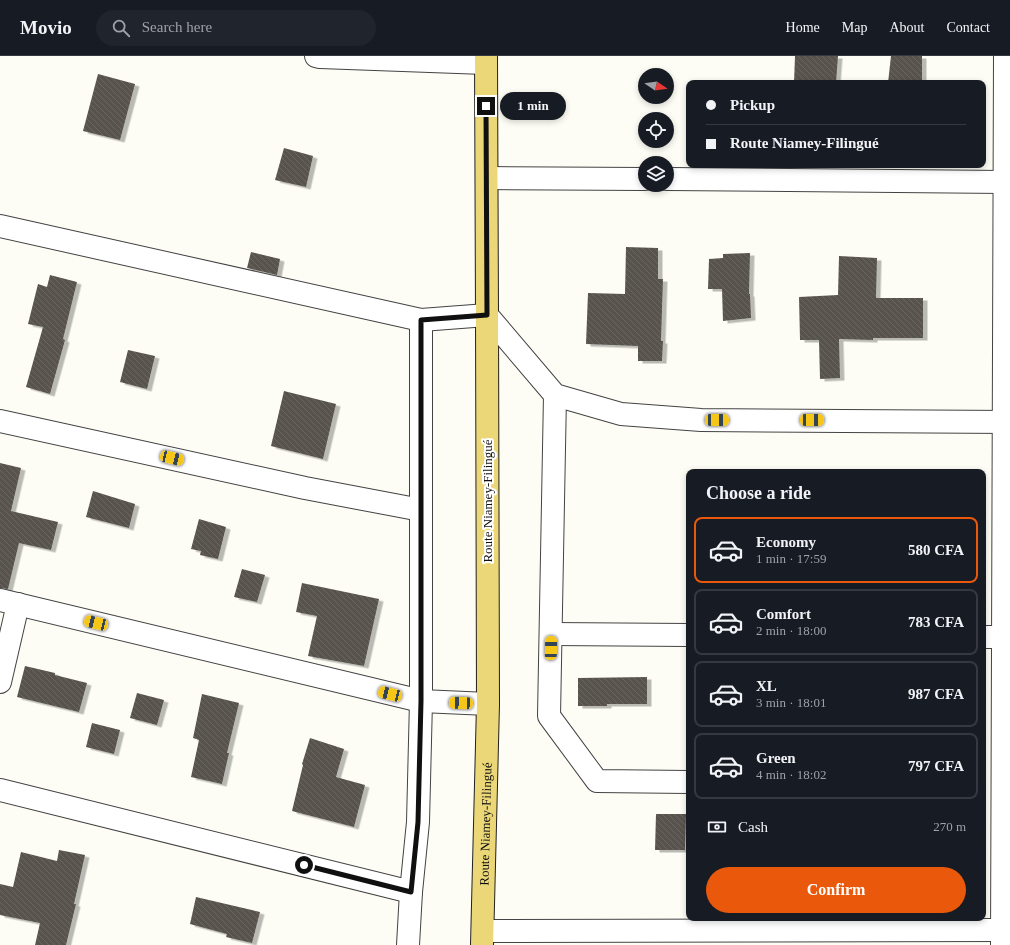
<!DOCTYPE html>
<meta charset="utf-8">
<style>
body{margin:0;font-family:Georgia,serif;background:#20242c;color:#f1f3f6;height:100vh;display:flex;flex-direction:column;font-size:15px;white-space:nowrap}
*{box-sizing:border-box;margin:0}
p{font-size:13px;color:#9ea1a6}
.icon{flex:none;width:22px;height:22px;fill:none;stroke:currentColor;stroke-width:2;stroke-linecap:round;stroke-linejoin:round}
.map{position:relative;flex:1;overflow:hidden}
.side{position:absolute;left:686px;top:413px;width:300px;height:452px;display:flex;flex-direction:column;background:#171b24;border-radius:8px;box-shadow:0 2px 6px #0003}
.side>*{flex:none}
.banner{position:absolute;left:686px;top:24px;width:300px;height:88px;border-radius:8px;box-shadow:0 2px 6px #0003;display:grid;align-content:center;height:88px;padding:0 20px;background:#171b24}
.needle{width:26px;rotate:103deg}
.controls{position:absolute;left:638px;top:12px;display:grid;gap:8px}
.controls a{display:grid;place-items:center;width:36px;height:36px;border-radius:50%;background:#171b24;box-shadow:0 2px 6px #0003;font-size:20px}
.end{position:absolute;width:18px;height:18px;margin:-9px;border:5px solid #101010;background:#fff;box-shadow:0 0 0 2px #fff}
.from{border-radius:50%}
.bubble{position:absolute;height:28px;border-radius:14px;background:#171b24;box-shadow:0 2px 6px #0003;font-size:13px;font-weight:600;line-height:28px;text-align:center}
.car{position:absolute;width:12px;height:24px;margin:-12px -6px;border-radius:5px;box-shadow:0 0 3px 1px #0007;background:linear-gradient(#f5c518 24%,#345 0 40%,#f5c518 0 76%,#345 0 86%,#f5c518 0)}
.banner b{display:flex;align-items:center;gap:14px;height:38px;font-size:15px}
.banner b+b{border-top:1px solid #363941}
.banner i{width:10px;height:10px;background:#f1f3f6}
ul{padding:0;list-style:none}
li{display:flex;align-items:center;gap:12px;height:66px;margin:0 8px 6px;padding:0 12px;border:2px solid #363941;border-radius:8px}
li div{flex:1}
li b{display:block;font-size:15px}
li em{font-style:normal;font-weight:600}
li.current{border-color:#ea580c}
li>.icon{width:36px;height:36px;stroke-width:1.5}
h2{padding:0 20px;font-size:18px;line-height:48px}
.pay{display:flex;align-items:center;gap:10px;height:44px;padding:0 20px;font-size:15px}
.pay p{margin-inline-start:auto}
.action{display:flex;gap:8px;margin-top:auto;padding:8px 20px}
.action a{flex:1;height:46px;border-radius:24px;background:#ea580c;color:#fff;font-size:16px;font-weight:600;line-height:46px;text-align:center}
header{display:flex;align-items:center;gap:24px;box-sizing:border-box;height:56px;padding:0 20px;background:#171b24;border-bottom:1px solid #363941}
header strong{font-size:19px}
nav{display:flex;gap:22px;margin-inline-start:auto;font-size:14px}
.search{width:280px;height:36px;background:#20242c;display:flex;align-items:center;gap:10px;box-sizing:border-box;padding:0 14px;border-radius:22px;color:#9ea1a6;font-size:15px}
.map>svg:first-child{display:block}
.building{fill:url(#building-back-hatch);filter:url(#shadow)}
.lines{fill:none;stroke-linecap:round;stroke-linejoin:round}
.minor-casing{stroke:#434343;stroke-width:24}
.tertiary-casing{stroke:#434343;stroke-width:24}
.primary-casing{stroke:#212121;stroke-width:24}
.minor{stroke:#fff;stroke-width:22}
.tertiary{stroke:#fff;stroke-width:22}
.primary{stroke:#ebd777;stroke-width:22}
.route{stroke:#101010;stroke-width:5}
.labels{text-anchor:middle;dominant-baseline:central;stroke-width:4;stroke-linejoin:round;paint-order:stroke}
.street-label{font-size:13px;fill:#101010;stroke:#fff}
</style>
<header>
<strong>Movio</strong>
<div class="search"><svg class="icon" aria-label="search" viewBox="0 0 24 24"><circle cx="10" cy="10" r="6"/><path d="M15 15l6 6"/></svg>Search here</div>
<nav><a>Home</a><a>Map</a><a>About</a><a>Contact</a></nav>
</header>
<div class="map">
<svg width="1010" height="889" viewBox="0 0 1010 889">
<defs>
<pattern id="building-back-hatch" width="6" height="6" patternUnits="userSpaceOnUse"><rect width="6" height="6" fill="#58524e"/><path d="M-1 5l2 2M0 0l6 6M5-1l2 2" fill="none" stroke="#6b6663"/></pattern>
<filter id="shadow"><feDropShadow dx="4.5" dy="2.5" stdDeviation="0" flood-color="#0004"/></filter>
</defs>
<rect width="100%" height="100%" fill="#fefdf5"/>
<g class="building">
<path d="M795 0H838L836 27H794Z"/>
<path d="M891 0H922V27H888Z"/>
<path d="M98 18 135 28 120 84 83 75Z"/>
<path d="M284 92 313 100 306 131 275 124Z"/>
<path d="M626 191 658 192V223H663L661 285H663L662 305H638V290L586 288 588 237 625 238Z"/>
<path d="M251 196 280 203 277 219 247 212Z"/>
<path d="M750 197 749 238H750L751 262 723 265 722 233H708L709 203 723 202V198Z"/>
<path d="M839 200 877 202 876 242H923V282H873V284L839 283 840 322 820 323 819 284H800L799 241 838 239Z"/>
<path d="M50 219 77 226 63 283 65 284 50 338 26 331 43 271 28 268 38 228 47 231Z"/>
<path d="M128 294 155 300 147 333 120 326Z"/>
<path d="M284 335 336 348 323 403 271 390Z"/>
<path d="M0 407 21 412 11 455 58 466 51 494 19 487 8 533 0 532Z"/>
<path d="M93 435 135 448 129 472 86 461Z"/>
<path d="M199 463 226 471 218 503 200 499 201 495 191 493Z"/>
<path d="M242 513 265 519 257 546 234 541Z"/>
<path d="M302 527 379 543 364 610 308 600 317 560 296 556Z"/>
<path d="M25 610 55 617V619L87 627 79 656 17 641Z"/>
<path d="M647 621V648H607V650H578V622Z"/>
<path d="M137 637 164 644 157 669 130 662Z"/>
<path d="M202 638 239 647 227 697H229L222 728 191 721 199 684 193 682Z"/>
<path d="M92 667 120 674 114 698 86 691Z"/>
<path d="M310 682 344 693 336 721 365 729 354 771 292 755 303 709 302 708Z"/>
<path d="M656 758H686L685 794H655Z"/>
<path d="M59 794 85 799 74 848H76L66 889H35L40 867 0 859V828L13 831 21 796 57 805Z"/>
<path d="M196 841 260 856 252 887 226 881 227 878 190 868Z"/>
</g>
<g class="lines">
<g class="minor-casing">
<g id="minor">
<path d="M487 122 645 123"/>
<path d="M667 123 1004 126"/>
<path d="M0 170 421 264 487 259 555 339 621 358 701 364 1010 366"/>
<path d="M555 339 549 660 597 725 689 726"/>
<path d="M0 365 305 432 421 454"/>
<path d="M0 544 421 645 488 648"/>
<path d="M551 578 689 579"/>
<path d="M983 581H1010"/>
<path d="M0 626 18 548"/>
<path d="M0 734 411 836"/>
<path d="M483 875 1002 874"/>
<path d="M408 889 411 836 418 766 421 645V264"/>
<path d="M1002 889 1005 0"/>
</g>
</g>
<g class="tertiary-casing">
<path id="tertiary" d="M316 0 320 1 485 7"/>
</g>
<g class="primary-casing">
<g id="primary">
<path id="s1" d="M482 889 488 648 487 259 486 0"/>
</g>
</g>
<use href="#minor" class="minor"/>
<use href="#tertiary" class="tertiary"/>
<use href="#primary" class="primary"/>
</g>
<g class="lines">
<path class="route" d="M304 809 411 836 418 766 421 645V264L487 259 486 50"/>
</g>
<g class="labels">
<g class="street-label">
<text transform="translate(487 445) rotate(-90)">Route Niamey-Filingué</text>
<text stroke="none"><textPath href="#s1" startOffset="121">Route Niamey-Filingué</textPath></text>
</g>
</g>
</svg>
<div class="controls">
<a><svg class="needle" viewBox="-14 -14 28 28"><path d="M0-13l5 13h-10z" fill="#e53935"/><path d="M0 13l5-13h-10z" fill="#9ea1a6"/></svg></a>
<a><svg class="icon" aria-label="locate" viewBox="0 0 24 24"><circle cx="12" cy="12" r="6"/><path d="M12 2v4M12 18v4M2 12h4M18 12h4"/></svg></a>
<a><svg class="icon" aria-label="layers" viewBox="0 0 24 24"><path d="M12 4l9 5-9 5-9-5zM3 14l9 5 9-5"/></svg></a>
</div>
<i class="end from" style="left:304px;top:809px"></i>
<i class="end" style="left:486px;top:50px"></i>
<div class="bubble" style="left:500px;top:36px;width:66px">1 min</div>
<i class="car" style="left:717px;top:364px;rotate:90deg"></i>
<i class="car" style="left:812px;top:364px;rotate:90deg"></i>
<i class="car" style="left:172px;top:402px;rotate:103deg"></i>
<i class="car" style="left:96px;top:567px;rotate:284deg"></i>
<i class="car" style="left:551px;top:592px;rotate:1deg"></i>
<i class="car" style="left:390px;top:638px;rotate:284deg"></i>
<i class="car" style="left:461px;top:647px;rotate:272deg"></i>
<div class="banner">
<b><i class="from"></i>Pickup</b>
<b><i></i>Route Niamey-Filingué</b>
</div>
<section class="side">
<h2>Choose a ride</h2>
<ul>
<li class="current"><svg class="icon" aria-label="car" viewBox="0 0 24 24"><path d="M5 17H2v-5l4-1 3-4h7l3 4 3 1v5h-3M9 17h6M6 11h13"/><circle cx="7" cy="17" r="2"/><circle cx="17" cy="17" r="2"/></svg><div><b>Economy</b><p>1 min · 17:59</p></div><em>580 CFA</em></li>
<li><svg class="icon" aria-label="car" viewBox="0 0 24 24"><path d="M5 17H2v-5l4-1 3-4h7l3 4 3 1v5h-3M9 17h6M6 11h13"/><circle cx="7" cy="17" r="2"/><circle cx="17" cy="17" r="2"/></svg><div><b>Comfort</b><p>2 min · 18:00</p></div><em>783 CFA</em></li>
<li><svg class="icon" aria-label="car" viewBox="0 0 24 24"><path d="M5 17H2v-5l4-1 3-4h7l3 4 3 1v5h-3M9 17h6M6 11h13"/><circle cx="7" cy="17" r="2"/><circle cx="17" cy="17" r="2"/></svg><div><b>XL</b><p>3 min · 18:01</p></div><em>987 CFA</em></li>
<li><svg class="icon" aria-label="car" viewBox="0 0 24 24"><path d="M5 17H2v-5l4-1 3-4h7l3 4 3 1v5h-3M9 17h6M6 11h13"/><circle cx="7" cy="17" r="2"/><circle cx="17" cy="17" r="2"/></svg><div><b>Green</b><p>4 min · 18:02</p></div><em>797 CFA</em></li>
</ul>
<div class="pay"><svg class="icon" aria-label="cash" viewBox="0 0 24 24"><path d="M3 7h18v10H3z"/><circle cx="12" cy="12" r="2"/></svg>Cash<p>270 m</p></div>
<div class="action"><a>Confirm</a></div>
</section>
</div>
